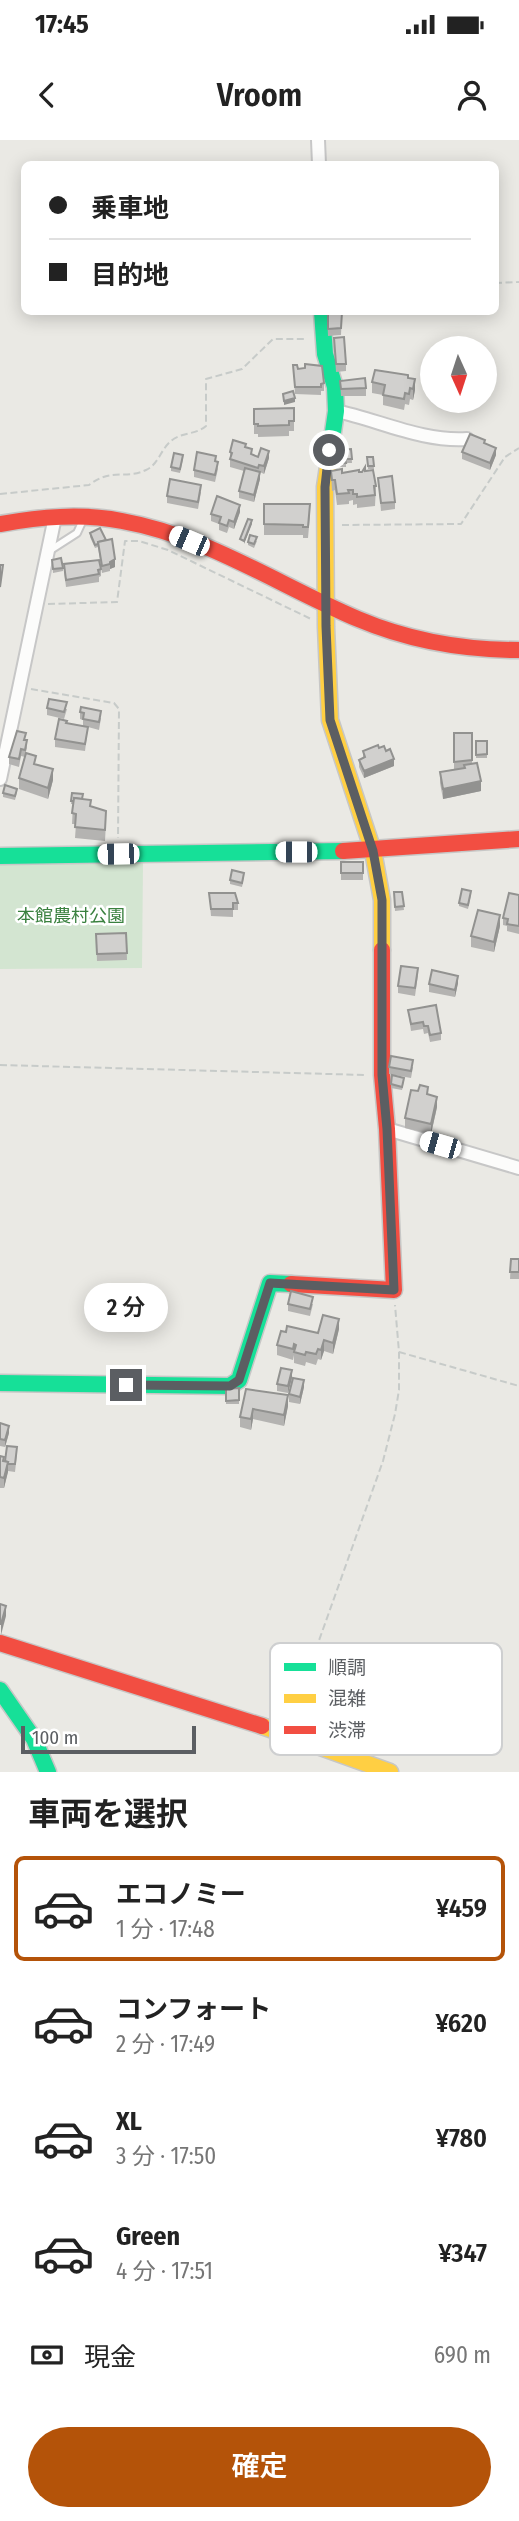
<!DOCTYPE html>
<html lang="ja">
<meta charset="utf-8">
<style>
body{margin:0;font-family:"Fira Sans Condensed","Noto Sans JP",sans-serif;background:#f2f2f2;color:#222;height:100vh;display:flex;flex-direction:column;font-size:26px;white-space:nowrap}
*{box-sizing:border-box;margin:0}
p{font-size:23px;color:#767676}
.icon{flex:none;width:38px;height:38px;fill:none;stroke:currentColor;stroke-width:2;stroke-linecap:round;stroke-linejoin:round}
.map{position:relative;height:1632px;overflow:hidden}
.sheet{display:flex;flex-direction:column;background:#fff;flex:1}
.sheet>*{flex:none}
.banner{position:absolute;left:21px;top:21px;width:478px;height:154px;border-radius:10px;box-shadow:0 4px 18px #0003;display:grid;align-content:center;height:154px;padding:0 28px;background:#fff}
.needle{width:46px;rotate:177deg}
.tools{position:absolute;left:420px;top:196px;display:grid;gap:14px}
.tools a{display:grid;place-items:center;width:77px;height:77px;border-radius:50%;background:#fff;box-shadow:0 4px 18px #0003;font-size:35px}
.scale{position:absolute;left:21px;bottom:18px;width:175px;box-sizing:border-box;padding-left:7px;border:4px solid #5b5e62;border-top:0;font-size:19px;line-height:24px;white-space:nowrap;color:#5b5e62;-webkit-text-stroke:5px #fff;paint-order:stroke}
.end{position:absolute;width:32px;height:32px;margin:-16px;border:9px solid #5b5e62;background:#fff;box-shadow:0 0 0 4px #fff}
.from{border-radius:50%}
.bubble{position:absolute;height:49px;border-radius:24px;background:#fff;box-shadow:0 4px 18px #0003;font-size:23px;font-weight:600;line-height:49px;text-align:center}
.car{position:absolute;width:21px;height:42px;margin:-21px -10px;border-radius:9px;box-shadow:0 0 5px 2px #0007;background:linear-gradient(#fff 24%,#345 0 40%,#fff 0 76%,#345 0 86%,#fff 0)}
.banner b{display:flex;align-items:center;gap:24px;height:66px;font-size:26px}
.banner b+b{border-top:2px solid #e0e0e0}
.banner i{width:18px;height:18px;background:#222}
ul{padding:0;list-style:none}
li{display:flex;align-items:center;gap:21px;height:105px;margin:0 14px 10px;padding:0 14px;border:4px solid transparent;border-radius:10px}
li div{flex:1}
li b{display:block;font-size:26px}
li em{font-style:normal;font-weight:600}
li.current{border-color:#b45309}
li>.icon{width:63px;height:63px;stroke-width:1.5}
h2{padding:0 28px;font-size:32px;line-height:84px}
.pay{display:flex;align-items:center;gap:18px;height:77px;padding:0 28px;font-size:26px}
.pay p{margin-inline-start:auto}
.button{display:flex;gap:14px;margin-top:auto;padding:14px 28px}
.button a{flex:1;height:80px;border-radius:42px;background:#b45309;color:#fff;font-size:28px;font-weight:600;line-height:80px;text-align:center}
.status{display:flex;justify-content:space-between;align-items:center;height:49px;padding:0 35px;background:#fff;direction:ltr}
.status svg{height:19px;fill:currentColor}
header{display:flex;justify-content:space-between;align-items:center;height:91px;padding:0 28px;background:#fff;font-size:32px;font-weight:600}
.map>svg:first-child{display:block}
.green{fill:#d3e5d1}
.lines{fill:none;stroke-linecap:round;stroke-linejoin:round}
.lane-casing{stroke:#c7c7c7;stroke-width:10}
.street-casing{stroke:#c7c7c7;stroke-width:16}
.fast-casing{stroke:#c7c7c6;stroke-width:19}
.slow-casing{stroke:#c7c7c6;stroke-width:19}
.jam-casing{stroke:#c7c7c6;stroke-width:19}
.path{stroke:#c7cbc9;stroke-width:2;stroke-dasharray:7 3.5;stroke-linecap:butt}
.lane{stroke:#fcfcfb;stroke-width:6}
.street{stroke:#fcfcfb;stroke-width:12}
.fast{stroke:#16e098;stroke-width:16}
.slow{stroke:#ffcf43;stroke-width:16}
.jam{stroke:#f24e42;stroke-width:16}
.wall{fill:#b4b3b1}
.shaded-wall{fill:#929290}
.building{fill:#d1d0ce;stroke:#929290;stroke-width:2}
.route{stroke:#5b5e62;stroke-width:9}
.labels{text-anchor:middle;dominant-baseline:central;stroke-width:5;stroke-linejoin:round;paint-order:stroke}
.park-label{font-size:18px;fill:#3a813f;stroke:#fff}
.key{fill:#fff;stroke:#cecfd0;stroke-width:2}
.key-label{font-size:19px;fill:#5b5e62}
</style>
<div class="status"><b>17:45</b><svg viewBox="0 0 49 12"><path d="M0 12V9h3v3zM5 12V6h3v6zM10 12V3h3v9zM15 12V0h3v12zM26 1h20v11H26zM47 4h2v5h-2z"/></svg></div>
<header><svg class="icon" aria-label="back" viewBox="0 0 24 24"><path d="M15 5l-7 7 7 7"/></svg>Vroom<svg class="icon" aria-label="person" viewBox="0 0 24 24"><circle cx="12" cy="8" r="4"/><path d="M4 21q1-7 8-7t8 7"/></svg></header>
<div class="map">
<svg width="519" height="1632" viewBox="0 0 519 1632">
<rect width="100%" height="100%" fill="#eae9e4"/>
<path class="green" d="M143 723 142 828 0 829V725Z"/>
<g class="lines">
<g class="lane-casing">
<path id="lane" d="M49 411 77 393 83 380"/>
</g>
<g class="street-casing">
<g id="street">
<path d="M318 0 319 24"/>
<path d="M336 271C379 280 422 302 467 299"/>
<path d="M0 639 55 377"/>
<path d="M387 989 519 1028"/>
</g>
</g>
<g class="fast-casing">
<g id="fast">
<path d="M322 172 325 214 335 247 336 271 329 320"/>
<path d="M0 716 343 711"/>
<path d="M0 1243 230 1246 239 1240 270 1143 291 1144"/>
<path d="M0 1550 34 1599 48 1632"/>
</g>
</g>
<g class="slow-casing">
<g id="slow">
<path d="M329 320 325 347 326 487 330 580 373 711 382 760V810"/>
<path d="M262 1586 390 1632"/>
</g>
</g>
<g class="jam-casing">
<g id="jam">
<path d="M0 384C40 377 81 373 122 381 207 396 280 446 358 479 410 501 462 510 519 510"/>
<path d="M343 711 519 699"/>
<path d="M291 1144 394 1150 387 989 382 935V810"/>
<path d="M0 1503 262 1586"/>
</g>
</g>
<g class="path">
<path d="M495 143 519 142"/>
<path d="M0 354 89 345C113 327 125 340 146 330 158 325 161 309 171 301 181 292 196 295 206 286V239L242 229 273 199H307"/>
<path d="M342 385 461 384 505 317 519 308"/>
<path d="M48 464 117 462 125 401H139L168 410 311 479"/>
<path d="M31 549 114 563 119 569 118 698"/>
<path d="M0 925 366 935"/>
<path d="M399 1212 519 1246"/>
<path d="M291 1579 383 1321 395 1274 399 1250V1212L395 1165"/>
</g>
<use href="#lane" class="lane"/>
<use href="#street" class="street"/>
<use href="#fast" class="fast"/>
<use href="#slow" class="slow"/>
<use href="#jam" class="jam"/>
</g>
<g class="wall">
<path d="M327 172H342L341 195 328 196Z"/>
<path d="M334 198 346 224V231L336 232Z"/>
<path d="M293 225 324 243V251H321V255L295 254Z"/>
<path d="M408 238 415 250 413 260 410 259 409 265 405 264 404 270 383 265V255L372 253V242Z"/>
<path d="M340 241 366 248V256H341Z"/>
<path d="M294 268V291H289V296L258 297V294H254V269Z"/>
<path d="M485 303 496 315 490 330 462 319V312Z"/>
<path d="M246 307 252 315 258 317 269 318 264 334 260 332V339L254 362 239 358V351L244 331 230 327V312Z"/>
<path d="M351 309 352 323H346V327H339L338 310Z"/>
<path d="M367 317H373L374 329H368Z"/>
<path d="M183 319 180 333 171 331V327Z"/>
<path d="M216 321 218 329 215 342 194 337V330Z"/>
<path d="M331 331 342 333 359 332 365 331 376 346 375 366 357 368V364L353 365V360L349 361V364L337 365 335 350 332 351Z"/>
<path d="M378 338 395 362V369L381 371Z"/>
<path d="M201 352 198 369 167 363V356Z"/>
<path d="M264 364 310 375 308 398H303V395H264Z"/>
<path d="M240 372 234 389 229 387 227 393 219 390V384L211 381V374Z"/>
<path d="M90 393 115 427 110 429V431L102 433 98 407 95 408 90 397Z"/>
<path d="M257 401 254 408 248 405V402Z"/>
<path d="M52 420 63 428V431L53 433Z"/>
<path d="M64 424 101 429V436L99 437V442L66 447 64 431Z"/>
<path d="M47 568 67 569 64 579 47 575Z"/>
<path d="M80 572 101 578 99 590 88 587 85 611 55 607V599L67 583 83 586V580L80 579Z"/>
<path d="M454 593H472V624L481 651 443 659 440 643V632L454 629Z"/>
<path d="M26 600 27 608 25 615 53 640 48 659 19 649V638L25 617 21 616 19 627 9 624V617Z"/>
<rect x="476" y="601" width="11" height="17"/>
<path d="M363 611 394 626 364 638 359 627V620L363 618Z"/>
<path d="M17 652 15 660 3 657V653Z"/>
<path d="M72 653 83 659 106 682 105 701 75 698 76 684H72L73 664H71Z"/>
<rect x="341" y="722" width="22" height="18"/>
<path d="M244 737 242 747 230 744V740Z"/>
<path d="M394 752H402L404 770 395 771Z"/>
<path d="M209 753 238 763V770H233V777L211 776Z"/>
<path d="M471 755 468 769 459 766V763Z"/>
<path d="M519 755V794L507 791V786L503 785V778Z"/>
<path d="M500 786 494 812 471 807V796Z"/>
<path d="M126 793 127 820 97 821 96 794Z"/>
<path d="M418 835 415 856 398 853V846Z"/>
<path d="M458 843 455 857 429 852V844Z"/>
<path d="M408 870 441 893V900L430 902 428 893 424 894 423 889 411 891Z"/>
<path d="M389 927H413L411 938 389 934Z"/>
<path d="M404 941 402 950 391 948V944Z"/>
<path d="M428 955 437 967 431 994 405 988V978Z"/>
<path d="M511 1119H519V1139H510Z"/>
<path d="M288 1164H313L310 1176 288 1171Z"/>
<path d="M339 1189 333 1214 324 1211 321 1220 318 1219 316 1225 306 1222 305 1226 294 1223V1215L293 1220 277 1215V1205L286 1192 318 1193Z"/>
<path d="M292 1238 288 1253 277 1251V1244Z"/>
<path d="M304 1247 300 1264 289 1262V1254Z"/>
<path d="M239 1248V1264H226V1249Z"/>
<path d="M246 1249 288 1266 284 1286 253 1279 251 1290 240 1287V1277Z"/>
<path d="M0 1283 9 1293 5 1307 0 1306Z"/>
<path d="M17 1314 15 1332 8 1331 4 1348H0V1316L4 1321Z"/>
</g>
<g class="shaded-wall">
<path d="M415 239V250L413 260V249Z"/>
<path d="M295 258V262L284 265V261Z"/>
<path d="M496 308V315L490 330V323Z"/>
<path d="M269 311V318L264 334V326Z"/>
<path d="M260 332V339L254 362V355Z"/>
<path d="M240 365V372L234 389V382Z"/>
<path d="M252 380V384L244 404V401Z"/>
<path d="M115 419V427L110 429V422Z"/>
<path d="M394 619V626L364 638V631Z"/>
<path d="M53 629V640L48 659V648Z"/>
<path d="M481 641V651L443 659V649Z"/>
<path d="M500 775V786L494 812V802Z"/>
<path d="M458 836V843L455 857V850Z"/>
<path d="M437 957V967L431 994V984Z"/>
<path d="M339 1179V1189L333 1214V1203Z"/>
<path d="M324 1200V1211L321 1220V1210Z"/>
<path d="M292 1230V1238L288 1253V1246Z"/>
<path d="M304 1240V1247L300 1264V1257Z"/>
<path d="M288 1255V1266L284 1286V1275Z"/>
<path d="M253 1269V1279L251 1290V1279Z"/>
<path d="M9 1286V1293L5 1307V1300Z"/>
<path d="M8 1322V1332L4 1348V1338Z"/>
<path d="M6 1466V1476L1 1495V1484Z"/>
</g>
<g class="building">
<path d="M328 172H342L341 188 328 189Z"/>
<path d="M344 197 346 224H336L334 198Z"/>
<path d="M305 224 322 226 324 243 321 244V247H295L293 225H297L298 229 305 228Z"/>
<path d="M375 230 408 235V238L415 239 413 249 410 248 409 254 405 253 404 259 383 255 385 245 372 242Z"/>
<path d="M365 238 366 248 341 249 340 241Z"/>
<path d="M293 251 295 258 284 261 283 254Z"/>
<path d="M294 268V281H289V285L258 286V284H254V269Z"/>
<path d="M470 294 485 300 484 303 496 308 490 323 462 312Z"/>
<path d="M233 300 246 304 245 307 252 309 251 314 258 317 261 308 269 311 264 326 259 325 258 328 230 319 232 313 230 312Z"/>
<path d="M351 309 352 319H345L346 323H339L338 310Z"/>
<path d="M197 312 216 316 215 321 218 322 215 335 194 330Z"/>
<path d="M174 313 183 315 180 329 171 327Z"/>
<path d="M367 317H373L374 326H368Z"/>
<path d="M365 327V331L373 330 376 346H374L375 355 357 357V354H353V350H348L349 353 337 354 335 340H332L331 331 342 329V333L359 330V332H362Z"/>
<path d="M245 328 260 332 254 355 239 351Z"/>
<path d="M392 336 395 362 381 363 378 338Z"/>
<path d="M170 339 201 345 198 362 167 356Z"/>
<path d="M217 356 240 365 234 382 229 380 227 386 219 383 221 377 211 374Z"/>
<path d="M264 364H310L308 387H303V385L264 384Z"/>
<path d="M248 379 252 380 244 401 240 399Z"/>
<path d="M100 388 106 400 98 402V404L95 405 90 393Z"/>
<path d="M250 395 257 397 254 404 248 402Z"/>
<path d="M112 399 115 419 110 422V424L102 426 98 402Z"/>
<path d="M61 418 63 428 53 429 52 420Z"/>
<path d="M99 420 101 429 98 430 99 434 66 440 64 424Z"/>
<path d="M0 425H3L0 447Z"/>
<path d="M49 559 67 562 64 572 47 568Z"/>
<path d="M81 567 101 571 99 582 83 579 84 573 80 572Z"/>
<path d="M59 579 67 581 66 583 88 587 85 604 55 599Z"/>
<path d="M17 591 26 593 24 600H27L25 610 21 609 19 619 9 617Z"/>
<path d="M454 593H472V620L454 622Z"/>
<path d="M476 601H487V614L476 615Z"/>
<path d="M378 605 379 608 384 606 386 611 390 609 394 619 364 631 359 620 365 617 363 611Z"/>
<path d="M26 613 36 616 34 624 53 629 48 648 19 638Z"/>
<path d="M477 623 481 641 443 649 440 632 465 628 464 625Z"/>
<path d="M5 645 17 649 15 656 3 653Z"/>
<path d="M72 653 83 654 82 659 74 658V661H71Z"/>
<path d="M74 658 91 660 90 666 106 671 105 690 75 687 76 674 72 673Z"/>
<rect x="341" y="722" width="22" height="11"/>
<path d="M232 730 244 733 242 743 230 740Z"/>
<path d="M462 749 471 751 468 765 459 763Z"/>
<path d="M394 752H402L404 766 395 767Z"/>
<path d="M209 753H235L238 763H233V769H211Z"/>
<path d="M509 753 519 755V786L507 784 508 779 503 778Z"/>
<path d="M478 770 500 775 494 802 471 796Z"/>
<path d="M126 793 127 813 97 814 96 794Z"/>
<path d="M401 826 418 828 415 848 398 846Z"/>
<path d="M432 830 458 836 455 850 429 844Z"/>
<path d="M436 865 441 893 430 895 428 886H424L423 882 411 884 408 870Z"/>
<path d="M391 916 413 920 411 931 389 927Z"/>
<path d="M392 935 404 938 402 947 391 944Z"/>
<path d="M420 945 428 947 427 954 437 957 431 984 405 978 411 950 418 951Z"/>
<path d="M511 1119H519V1132H510Z"/>
<path d="M291 1151 313 1157 310 1169 288 1164Z"/>
<path d="M323 1175 339 1179 333 1203 324 1200 321 1210 318 1209 316 1214 306 1212 305 1215 294 1212 296 1205 294 1204 293 1209 277 1205 281 1191 286 1192 287 1186 318 1193Z"/>
<path d="M281 1228 292 1230 288 1246 277 1244Z"/>
<path d="M293 1238 304 1240 300 1257 289 1254Z"/>
<path d="M239 1248V1260L226 1261V1249Z"/>
<path d="M246 1249 288 1255 284 1275 253 1269 251 1279 240 1277Z"/>
<path d="M0 1283 9 1286 5 1300 0 1299Z"/>
<path d="M7 1306 17 1307 15 1324H7L8 1322 5 1321Z"/>
<path d="M0 1316 4 1317 3 1321 8 1322 4 1338 0 1337Z"/>
<path d="M0 1464 6 1466 1 1484H0Z"/>
</g>
<g class="lines">
<path class="route" d="M126 1245 230 1246 239 1240 270 1143 394 1150 387 989 382 935V760L373 711 330 580 326 486 325 347 329 310"/>
</g>
<g class="labels">
<g class="park-label">
<text x="71" y="776">本館農村公園</text>
</g>
</g>
<rect x="270" y="1503" width="232" height="112" rx="10" class="key"/>
<rect x="284" y="1523" width="32" height="8" fill="#16e098"/>
<rect x="284" y="1554" width="32" height="9" fill="#ffcf43"/>
<rect x="284" y="1586" width="32" height="8" fill="#f24e42"/>
<g class="key-label">
<text x="328" y="1534">順調</text>
<text x="328" y="1565">混雑</text>
<text x="328" y="1597">渋滞</text>
</g>
</svg>
<div class="tools">
<a><svg class="needle" viewBox="-14 -14 28 28"><path d="M0-13l5 13h-10z" fill="#e53935"/><path d="M0 13l5-13h-10z" fill="#767676"/></svg></a>
</div>
<div class="scale">100 m</div>
<i class="end from" style="left:329px;top:310px"></i>
<i class="end" style="left:126px;top:1245px"></i>
<div class="bubble" style="left:84px;top:1143px;width:84px">2 分</div>
<i class="car" style="left:189px;top:401px;rotate:293deg"></i>
<i class="car" style="left:296px;top:712px;rotate:270deg"></i>
<i class="car" style="left:118px;top:714px;rotate:269deg"></i>
<i class="car" style="left:440px;top:1005px;rotate:286deg"></i>
<div class="banner">
<b><i class="from"></i>乗車地</b>
<b><i></i>目的地</b>
</div>
</div>
<section class="sheet">
<h2>車両を選択</h2>
<ul>
<li class="current"><svg class="icon" aria-label="car" viewBox="0 0 24 24"><path d="M5 17H2v-5l4-1 3-4h7l3 4 3 1v5h-3M9 17h6M6 11h13"/><circle cx="7" cy="17" r="2"/><circle cx="17" cy="17" r="2"/></svg><div><b>エコノミー</b><p>1 分 · 17:48</p></div><em>¥459</em></li>
<li><svg class="icon" aria-label="car" viewBox="0 0 24 24"><path d="M5 17H2v-5l4-1 3-4h7l3 4 3 1v5h-3M9 17h6M6 11h13"/><circle cx="7" cy="17" r="2"/><circle cx="17" cy="17" r="2"/></svg><div><b>コンフォート</b><p>2 分 · 17:49</p></div><em>¥620</em></li>
<li><svg class="icon" aria-label="car" viewBox="0 0 24 24"><path d="M5 17H2v-5l4-1 3-4h7l3 4 3 1v5h-3M9 17h6M6 11h13"/><circle cx="7" cy="17" r="2"/><circle cx="17" cy="17" r="2"/></svg><div><b>XL</b><p>3 分 · 17:50</p></div><em>¥780</em></li>
<li><svg class="icon" aria-label="car" viewBox="0 0 24 24"><path d="M5 17H2v-5l4-1 3-4h7l3 4 3 1v5h-3M9 17h6M6 11h13"/><circle cx="7" cy="17" r="2"/><circle cx="17" cy="17" r="2"/></svg><div><b>Green</b><p>4 分 · 17:51</p></div><em>¥347</em></li>
</ul>
<div class="pay"><svg class="icon" aria-label="cash" viewBox="0 0 24 24"><path d="M3 7h18v10H3z"/><circle cx="12" cy="12" r="2"/></svg>現金<p>690 m</p></div>
<div class="button"><a>確定</a></div>
</section>
